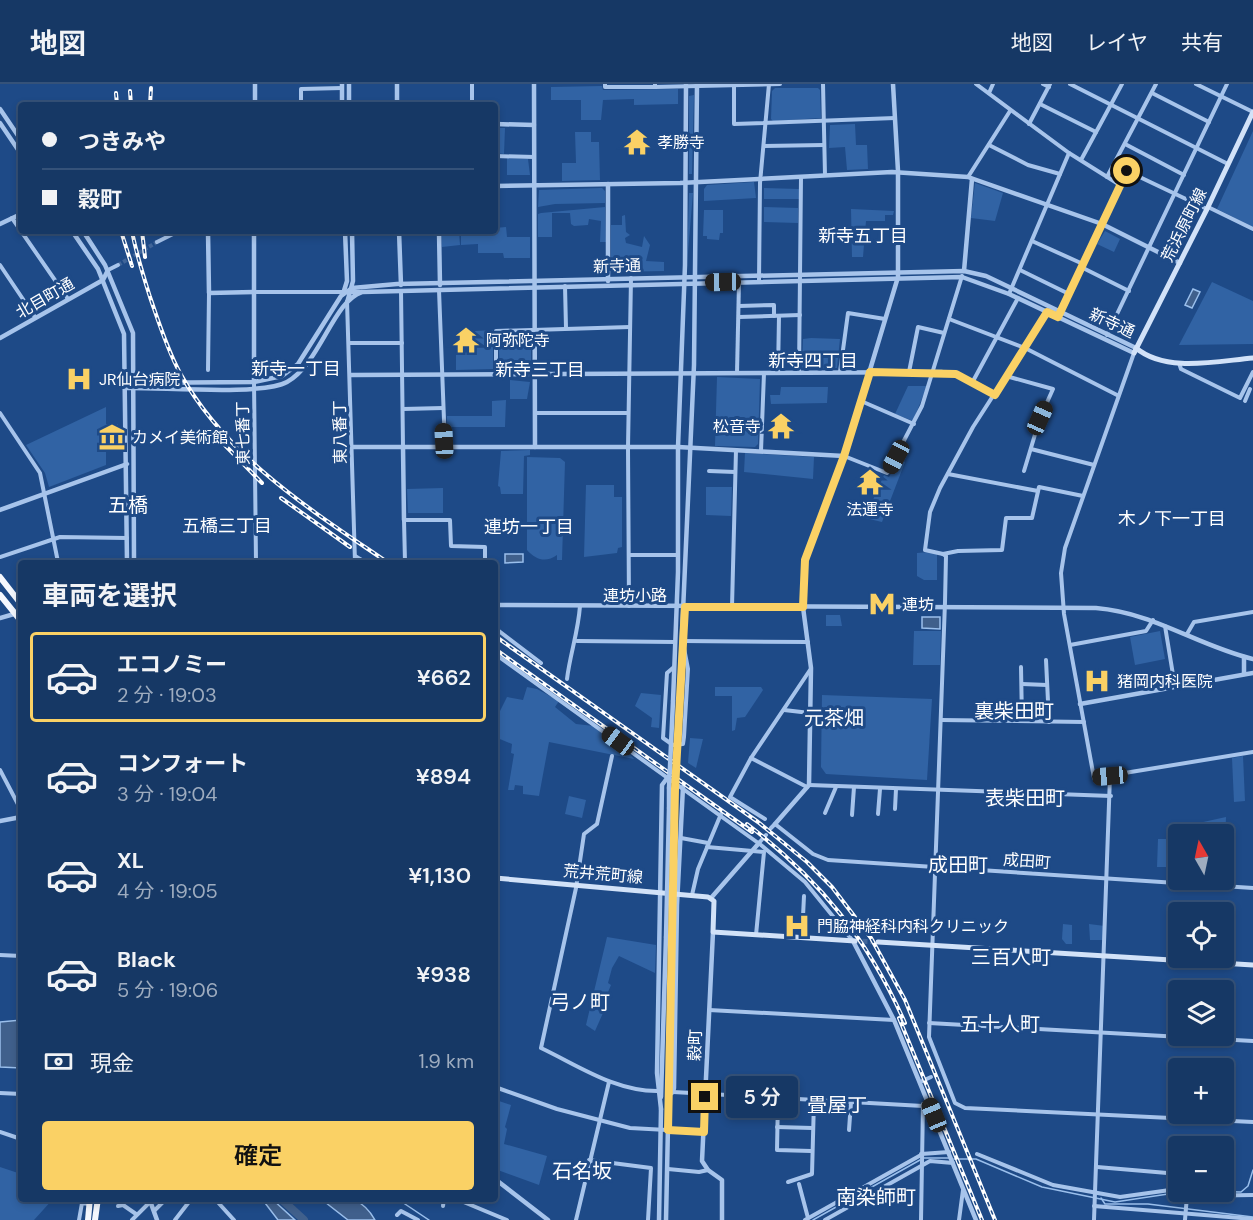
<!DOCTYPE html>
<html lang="ja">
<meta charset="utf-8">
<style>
body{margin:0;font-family:"DM Sans","Noto Sans JP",sans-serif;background:#1f3f6b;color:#f1f3f6;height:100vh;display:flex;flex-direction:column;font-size:22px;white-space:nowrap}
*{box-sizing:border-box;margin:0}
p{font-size:20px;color:#9eacbf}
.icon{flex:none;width:33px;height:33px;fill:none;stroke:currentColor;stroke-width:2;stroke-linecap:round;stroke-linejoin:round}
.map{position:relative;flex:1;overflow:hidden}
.sheet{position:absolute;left:18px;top:476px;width:480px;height:642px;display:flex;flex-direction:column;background:#163865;border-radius:6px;box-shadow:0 3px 9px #0003,0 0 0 2px #355279}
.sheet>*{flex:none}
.banner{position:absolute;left:18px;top:18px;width:480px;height:132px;border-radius:6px;box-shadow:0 3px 9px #0003,0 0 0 2px #355279;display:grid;align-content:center;height:132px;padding:0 24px;background:#163865}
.needle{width:39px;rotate:351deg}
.fabs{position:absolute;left:1168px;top:740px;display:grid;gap:12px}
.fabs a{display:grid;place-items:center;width:66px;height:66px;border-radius:6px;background:#163865;box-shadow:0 3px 9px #0003,0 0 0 2px #355279;font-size:30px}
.end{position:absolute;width:27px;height:27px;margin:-14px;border:8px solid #fad165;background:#111;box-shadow:0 0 0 3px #111}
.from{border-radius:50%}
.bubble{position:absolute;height:42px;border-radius:6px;background:#163865;box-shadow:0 3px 9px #0003,0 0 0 2px #355279;font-size:20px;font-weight:600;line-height:42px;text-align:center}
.car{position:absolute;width:18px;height:36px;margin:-18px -9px;border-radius:8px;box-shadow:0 0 4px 2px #0007;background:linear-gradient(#222 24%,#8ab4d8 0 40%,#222 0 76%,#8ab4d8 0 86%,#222 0)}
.banner b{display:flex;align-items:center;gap:21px;height:57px;font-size:22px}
.banner b+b{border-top:2px solid #355279}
.banner i{width:15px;height:15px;background:#f1f3f6}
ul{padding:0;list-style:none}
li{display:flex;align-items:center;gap:18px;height:90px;margin:0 12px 9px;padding:0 12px;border:3px solid transparent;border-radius:6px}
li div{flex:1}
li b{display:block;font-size:22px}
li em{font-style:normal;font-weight:600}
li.active{border-color:#fad165}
li>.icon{width:54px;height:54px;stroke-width:1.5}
h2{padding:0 24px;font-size:27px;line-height:72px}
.pay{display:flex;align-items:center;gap:15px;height:66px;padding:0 24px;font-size:22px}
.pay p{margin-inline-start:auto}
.action{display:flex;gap:12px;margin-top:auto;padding:12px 24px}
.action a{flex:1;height:69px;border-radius:6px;background:#fad165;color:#111;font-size:24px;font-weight:600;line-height:69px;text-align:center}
header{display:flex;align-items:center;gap:36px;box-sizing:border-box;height:84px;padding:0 30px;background:#163865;border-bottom:2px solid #355279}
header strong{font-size:28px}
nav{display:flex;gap:33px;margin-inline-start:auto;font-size:21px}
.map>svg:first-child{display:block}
.green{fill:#3163a4}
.water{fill:#40608c;stroke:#9abfec;stroke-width:1.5}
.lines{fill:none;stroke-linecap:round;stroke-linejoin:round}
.stream{stroke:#9abfec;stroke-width:1.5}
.river{stroke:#40608c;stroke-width:8}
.minor-tunnel{stroke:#406599;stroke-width:4;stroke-dasharray:4 2;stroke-linecap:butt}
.secondary-tunnel{stroke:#406599;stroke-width:5;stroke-dasharray:5 2.5;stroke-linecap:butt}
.minor{stroke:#a7c4eb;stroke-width:4}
.tertiary{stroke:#a7c4eb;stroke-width:4.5}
.secondary{stroke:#d2e2f8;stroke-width:5}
.trunk{stroke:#f5f8fe;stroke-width:6}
.rail-casing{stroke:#fff;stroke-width:4}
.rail{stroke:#1e4a87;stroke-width:1.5;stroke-dasharray:4.5;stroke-linecap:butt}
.tertiary-bridge{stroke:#a7c4eb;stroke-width:4.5}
.route{stroke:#fad165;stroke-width:8}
.labels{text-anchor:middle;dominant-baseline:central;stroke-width:6;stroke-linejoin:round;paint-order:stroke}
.poi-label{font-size:16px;fill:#fff;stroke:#1e4a87;text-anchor:start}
.street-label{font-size:16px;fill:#fff;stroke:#1e4a87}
.neighbourhood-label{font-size:18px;fill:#fff;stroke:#1e4a87}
.quarter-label{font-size:20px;fill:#fff;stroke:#1e4a87}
</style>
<header>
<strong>地図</strong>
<nav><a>地図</a><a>レイヤ</a><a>共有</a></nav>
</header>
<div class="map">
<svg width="1253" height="1136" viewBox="0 0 1253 1136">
<rect width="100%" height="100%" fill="#1e4a87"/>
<g class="green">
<path d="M602 2 603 6 678 5V20L634 21V15L603 16 601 36H581V16H551V3Z"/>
<path d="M775 4H818L820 6 821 34 773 37 771 35 772 7Z"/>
<path d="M694 11 692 90H689V12Z"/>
<path d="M855 40 856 61H867L868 85 847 86 845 63 829 64 830 41Z"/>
<path d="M495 44H505L504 70 495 69Z"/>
<path d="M1253 47V143L1217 125Z"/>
<path d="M575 48H591V58H599L600 96 562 97V79H576Z"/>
<path d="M507 74 528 75 530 91H507Z"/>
<path d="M754 98 756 114 704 117V105L707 101Z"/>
<path d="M975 99 1003 109 995 137 971 134Z"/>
<path d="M602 104 605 107V119L555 120 538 123 539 106Z"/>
<path d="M764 104 799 105V115H764Z"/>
<path d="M689 109H693L687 180Z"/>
<path d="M605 123 606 158H600L601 137 589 135 588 141 574 142 571 140 570 129H552V153H538V130L541 129Z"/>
<path d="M764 123 798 124V139L764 138Z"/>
<path d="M851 125 894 127 893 131H885V137H866L863 173H852Z"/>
<path d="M704 126H723V149H720L719 156 707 155V152H703Z"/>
<path d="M625 131 626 148 630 151 625 154 626 159 642 163 644 152 650 161 646 177 664 178V187L612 188 614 182 611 176V141H622V132Z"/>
<path d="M506 143 507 153H530V174H504L503 169H478V160L461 161V147H495V144Z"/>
<path d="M441 147H459L460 161 442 163Z"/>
<path d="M1105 147 1120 155 1114 168 1097 160Z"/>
<path d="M1212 198 1253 217V260L1179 261Z"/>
<path d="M493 246V285L456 286V269L475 268V247Z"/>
<path d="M528 247 531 249V284L528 287H500L498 251Z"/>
<path d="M811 254 840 255 837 284 805 285 802 283 803 255Z"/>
<path d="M717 293 760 295 758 360 755 363 715 362Z"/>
<path d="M510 296 530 298 527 315H510Z"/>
<path d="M908 302H927L913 337 895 330Z"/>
<path d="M781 303H828L827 319 771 320 770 311H780Z"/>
<path d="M506 316 505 343H447V332H492V317Z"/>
<path d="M106 323V340H118V344L106 345V381L49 403 45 389 26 361Z"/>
<path d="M530 366V371L524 372 523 410H501L500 403 498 402 501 367Z"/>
<path d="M745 369 814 373 813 395 744 388Z"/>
<path d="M527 373 560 374 565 378 562 476H557V471C546 479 536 476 527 466Z"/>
<path d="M899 374 905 378 882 438 865 434 884 391 889 393Z"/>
<path d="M586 401H614V413H622V463L618 464 617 469 584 473Z"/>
<path d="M706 403H732L731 432 706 431Z"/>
<path d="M443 404V429H408L407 405Z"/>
<path d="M929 468 937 470V496H924L917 492V469Z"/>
<path d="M826 531H840L842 542H826Z"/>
<path d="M914 547H941L940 581H913Z"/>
<path d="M1160 547 1165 575 1135 581 1130 553Z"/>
<path d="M527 603 537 605 559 617 555 623 576 640 594 642 624 663 634 675 549 658 539 712 523 710V702L515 701 514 706H508L514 670 511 669 512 660 495 653V637L507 613 523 616Z"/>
<path d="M715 603H761L763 606 745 633 737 634 735 646 732 647V612H715Z"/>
<path d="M641 609 661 611 659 644 651 643 652 634 635 622Z"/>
<path d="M822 611 932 615 927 696 826 690 821 683Z"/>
<path d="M690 654 703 655 696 684 688 679Z"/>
<path d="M1243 672 1245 717 1234 718 1232 674Z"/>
<path d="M569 712 586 716 582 734 565 730Z"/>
<path d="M1226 733 1225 758 1224 750H1184L1185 742Z"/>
<path d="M1158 755H1179V769H1168V783H1157Z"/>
<path d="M1063 840 1072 841V860H1066L1062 855Z"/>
<path d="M1089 840 1105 842 1104 856H1090Z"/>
<path d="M607 853 656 861 655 889 619 872 612 884 608 899 611 901 600 927 603 929 595 947 586 941Z"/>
<path d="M499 1017 511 1021 505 1043 507 1045 504 1060 547 1072 539 1101 495 1085V1035Z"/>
<path d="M0 1083 21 1090V1114L53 1115 34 1136H0Z"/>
</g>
<g class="water">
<path d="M1193 205 1200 208 1192 224 1185 221Z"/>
<path d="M505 470H523V478L505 479Z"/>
<path d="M922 533H940V545L922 544Z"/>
<path d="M21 936V984L0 983V938Z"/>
<path d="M262 1115H272L295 1136H278Z"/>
<path d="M321 1115C345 1114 361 1111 375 1136H348Z"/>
</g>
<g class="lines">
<g class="stream">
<path d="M924 1074H949"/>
<path d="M954 1075H976L1042 1103 1115 1118 1188 1107 1241 1108 1248 1102 1253 1086"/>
<path d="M396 1114 429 1136"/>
<path d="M1101 1114 1105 1120H1148L1253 1133"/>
<path d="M813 1136 920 1076"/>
</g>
<path class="river" d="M280 1114 304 1136"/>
<path class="minor-tunnel" d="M118 181 157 158"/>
<path class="secondary-tunnel" d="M855 857 878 858"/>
<g class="minor">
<path d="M472 0V21"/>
<path d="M605 0V3H655"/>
<path d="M655 0V3L780 0"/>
<path d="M823 0 825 91"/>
<path d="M976 0 1069 69 1120 101"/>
<path d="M1043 0 1049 3"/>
<path d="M1070 0 1228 80"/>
<path d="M1196 0 1253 28"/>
<path d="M734 1V40L895 34"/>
<path d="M989 9 993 0"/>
<path d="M1152 9 1209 38"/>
<path d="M1040 20 1096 48"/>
<path d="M301 21V5L342 4"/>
<path d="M1029 40 1050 0"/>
<path d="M1125 60 1184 91"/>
<path d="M989 61 1028 81 1060 90"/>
<path d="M764 62 824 61"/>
<path d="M495 72 534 73"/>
<path d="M1081 76 1122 0"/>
<path d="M968 93 1010 27"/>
<path d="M1107 93 1156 0"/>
<path d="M1208 123 1253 145"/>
<path d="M12 134 68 215"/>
<path d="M1032 157 1083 180"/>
<path d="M157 158 179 147"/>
<path d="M0 181 35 233"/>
<path d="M1081 183 1129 207"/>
<path d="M108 186 118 181"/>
<path d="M1020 186 1069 210"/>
<path d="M759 197 760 99 769 0"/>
<path d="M565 202 566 244"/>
<path d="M439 206 445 362"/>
<path d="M401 207 403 363"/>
<path d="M254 208H361"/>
<path d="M1009 210 1069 69"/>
<path d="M347 217 355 478"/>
<path d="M739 222 774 221V232"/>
<path d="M1047 228 973 343 940 404 930 428 925 466 943 470 958 467 1002 466 1006 434H1032L1039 403 1083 412"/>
<path d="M739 233 800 231"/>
<path d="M1058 233 1127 87 1207 125"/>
<path d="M949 235 1025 264 1117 311"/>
<path d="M1107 251 1227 0"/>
<path d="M350 259H402"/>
<path d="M1134 269 1065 464 1061 489 1064 530 1094 694 1253 668"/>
<path d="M1179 279 1181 285 1240 314 1253 288"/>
<path d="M208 286 209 209"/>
<path d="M840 288 848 229 885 235"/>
<path d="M909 288 918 243 944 249"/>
<path d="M942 288 956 290 995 311"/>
<path d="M737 289 739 198"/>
<path d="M778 289 779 232"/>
<path d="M799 289 801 93"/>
<path d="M496 291V247L630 243"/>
<path d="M1006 292 1053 305 1040 334 1024 387"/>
<path d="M254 298 256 478"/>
<path d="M972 299 1018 214"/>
<path d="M861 317 914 340"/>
<path d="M1245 317 1250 305"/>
<path d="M403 325 443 324"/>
<path d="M0 329 40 389 58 478"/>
<path d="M535 329H628"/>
<path d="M1031 365 1094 381"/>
<path d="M761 367 764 289"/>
<path d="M709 387 735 388"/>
<path d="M948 390 1038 407"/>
<path d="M943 470 946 472 945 518 929 953 955 1019 965 1024 1253 1038"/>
<path d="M629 471H678"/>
<path d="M355 472 365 478"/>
<path d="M0 473 60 453 127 454"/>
<path d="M405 478 404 436H450L451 462 485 463V478"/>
<path d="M629 522 628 363 631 194"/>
<path d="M732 523 736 366"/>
<path d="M803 523 805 476 844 372 887 389 922 322 962 192"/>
<path d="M1165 542 1175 603"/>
<path d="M495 544 541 579"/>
<path d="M1187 550 1194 538 1253 528"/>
<path d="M577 557 675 558"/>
<path d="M683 557 808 558"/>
<path d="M1070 561 1146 547 1153 536"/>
<path d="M495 570 761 761 805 798 853 857"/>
<path d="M1046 576 1049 638"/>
<path d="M674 583 667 589 663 654 673 661 683 660 684 653 688 585 683 559"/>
<path d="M1021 583 1022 637"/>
<path d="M567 595C570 570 578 549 580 522"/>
<path d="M1022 600 1047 601"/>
<path d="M784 626 810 629"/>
<path d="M941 636 1084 638"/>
<path d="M612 672 597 740 584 750 576 804 541 964C579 982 616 1008 659 1007"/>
<path d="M751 674 807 703"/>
<path d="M0 686 21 726"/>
<path d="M809 701 1111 712"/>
<path d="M895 725 896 705"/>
<path d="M825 729 836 703"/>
<path d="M878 730 880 705"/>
<path d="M852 731 854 703"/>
<path d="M765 735 730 713 751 674 810 586"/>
<path d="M771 744 775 740 813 770 828 776 1253 804"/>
<path d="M681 754 708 759"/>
<path d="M759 759 766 751"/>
<path d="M707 763 764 768 756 851"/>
<path d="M692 811 698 785 721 730"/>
<path d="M802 853 804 812"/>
<path d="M0 871 21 872"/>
<path d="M709 926 894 936"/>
<path d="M929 939 1253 957"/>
<path d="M920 998 931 993"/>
<path d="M495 1003 557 1025 630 1044 704 1048"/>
<path d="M673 1008 923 1022"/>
<path d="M0 1009 21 1010"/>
<path d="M778 1014 777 1066 811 1067"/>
<path d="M777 1043 812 1044"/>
<path d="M849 1046 851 1018"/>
<path d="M0 1048 21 1055"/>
<path d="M921 1070 949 1068"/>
<path d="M977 1070 1053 1101 1120 1113 1170 1106 1169 1089"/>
<path d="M589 1076 651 1084 648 1136"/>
<path d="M1097 1083 1179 1090"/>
<path d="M668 1085 699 1088 708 1086"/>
<path d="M788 1098 812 1090 814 1016"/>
<path d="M799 1100 808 1134"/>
<path d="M214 1114 234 1136"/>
<path d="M454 1114 507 1136"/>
<path d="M118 1122 123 1121 136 1130"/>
<path d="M443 1122 444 1114"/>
<path d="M1094 1122 1253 1135"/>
<path d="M154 1127 167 1114"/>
<path d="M397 1131 401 1127 418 1136"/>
<path d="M79 1136 82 1119 89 1120"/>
<path d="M132 1136 150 1118"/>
<path d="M175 1136 192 1114"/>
<path d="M576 1136 609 998"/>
<path d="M805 1136 921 1071"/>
<path d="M825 1136 930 1077 953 1079"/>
<path d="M921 1136 923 1020"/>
<path d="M959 1136 963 1106"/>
<path d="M1094 1136 1110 692"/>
<path d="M1185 1136 1187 1112 1253 1111"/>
</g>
<g class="tertiary">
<path d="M342 0V21"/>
<path d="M349 0V21"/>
<path d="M397 0V21"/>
<path d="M534 0 535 363"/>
<path d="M255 21V0"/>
<path d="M0 25 21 56"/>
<path d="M0 39 21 70"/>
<path d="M495 40 534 41"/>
<path d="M608 100V197"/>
<path d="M495 102 680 99 892 88 968 93 1102 140 1180 179"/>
<path d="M0 140 21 130"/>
<path d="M72 147 98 185 124 250 127 478"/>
<path d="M83 147 105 181 133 249 134 478"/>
<path d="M208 147 209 209 254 208"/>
<path d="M254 147V298"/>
<path d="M399 147 401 201"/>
<path d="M439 147 440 201"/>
<path d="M964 187 972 95"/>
<path d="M343 210 347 197 345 147"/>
<path d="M348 215 353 197 352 147"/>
<path d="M0 254 103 196 108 186"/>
<path d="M351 291 942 288"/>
<path d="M126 299 254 298 282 292 298 280 341 212 352 204 397 200 964 187 986 192 1136 264"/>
<path d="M126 304C161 303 261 312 287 298 320 280 333 217 362 208L962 193 1009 210 1134 269"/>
<path d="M352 363H678L844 372 898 193V87L893 0"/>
<path d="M403 363 404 436"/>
<path d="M0 426 127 380"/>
<path d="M495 521 1096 524C1155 529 1198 562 1253 575"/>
<path d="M0 534 21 528"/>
<path d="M1244 590V573"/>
<path d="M673 617 678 488V363L685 181 686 0"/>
<path d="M679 617 694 281 697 0"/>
<path d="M1080 620 1253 589"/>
<path d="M669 724V704"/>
<path d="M674 725 675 705"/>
<path d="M0 737 21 733"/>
<path d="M775 740 809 701 811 584 803 523"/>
<path d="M711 814 759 759"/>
<path d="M713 848 702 1077 708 1086 722 1096V1136"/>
<path d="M853 857 894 936 976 1136"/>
<path d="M669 1011 673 1008 674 1004 677 821 683 703"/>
<path d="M661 1013 666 853"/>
<path d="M661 1025 657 989 662 701 668 693"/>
<path d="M495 1095 548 1136"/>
<path d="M149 1114 157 1136"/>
<path d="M659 1136 661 1025"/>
<path d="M666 1136 672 853"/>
</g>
<g class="secondary">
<path d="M1136 264C1166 289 1217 277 1253 274"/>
<path d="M1134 269 1207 125 1253 28"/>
<path d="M495 794 708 813 714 817 713 848 855 857"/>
<path d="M878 858 1253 881"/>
</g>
<g class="trunk">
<path d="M0 493 21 520"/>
<path d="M0 511 21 537"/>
<path d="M88 1136 90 1114"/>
<path d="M95 1136 98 1114"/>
</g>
<g class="rail-casing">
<g id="rail">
<path d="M130 7 131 21"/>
<path d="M116 9 117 21"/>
<path d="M150 21 151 4"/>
<path d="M121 147 132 182"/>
<path d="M132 147C136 169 143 191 150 213 159 239 167 265 180 289 226 373 311 426 387 478"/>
<path d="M142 147 145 173"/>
<path d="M212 348 262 399"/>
<path d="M281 414 350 463"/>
<path d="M495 552 758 738 807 778 832 803 871 854 905 916 995 1136"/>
<path d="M495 565 752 748"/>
<path d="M747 740C820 796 868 855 905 939"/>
<path d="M899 934 982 1136"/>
</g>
</g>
<use href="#rail" class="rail"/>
<g class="tertiary-bridge">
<path d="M669 704 673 617"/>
<path d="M675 705 679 617"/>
<path d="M666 853 669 724"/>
<path d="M672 853 674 725"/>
</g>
</g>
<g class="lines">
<path class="route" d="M705 1013 704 1048 668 1046 675 705 685 523H803L805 476 844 372 870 288 956 290 995 311 1047 228 1058 233 1127 87"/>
</g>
<defs>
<g id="temple-bare" transform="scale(2.07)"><path d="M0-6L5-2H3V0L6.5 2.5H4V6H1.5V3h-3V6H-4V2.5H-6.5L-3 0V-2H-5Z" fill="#fad165" stroke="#1e4a87" stroke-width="2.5" paint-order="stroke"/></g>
<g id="hospital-bare" transform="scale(2.07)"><path d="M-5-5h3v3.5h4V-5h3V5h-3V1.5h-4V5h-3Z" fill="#fad165" stroke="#1e4a87" stroke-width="2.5" paint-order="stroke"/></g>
<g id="museum-bare" transform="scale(2.07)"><path d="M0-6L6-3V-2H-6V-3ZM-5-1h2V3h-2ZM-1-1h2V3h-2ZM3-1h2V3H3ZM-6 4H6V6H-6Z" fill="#fad165" stroke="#1e4a87" stroke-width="2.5" paint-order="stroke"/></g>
<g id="metro-bare" transform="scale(2.07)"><path d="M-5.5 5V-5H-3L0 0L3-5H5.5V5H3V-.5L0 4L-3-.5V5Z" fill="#fad165" stroke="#1e4a87" stroke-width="2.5" paint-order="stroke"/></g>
</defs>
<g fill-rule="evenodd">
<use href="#temple-bare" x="637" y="58"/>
<use href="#temple-bare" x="466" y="256"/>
<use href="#hospital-bare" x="79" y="295"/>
<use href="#temple-bare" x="781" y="342"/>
<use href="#museum-bare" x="112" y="353"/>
<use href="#temple-bare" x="870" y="398"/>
<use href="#metro-bare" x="882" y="520"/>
<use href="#hospital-bare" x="1097" y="597"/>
<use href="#hospital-bare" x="797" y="842"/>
</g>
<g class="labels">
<g class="poi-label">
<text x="657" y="58">孝勝寺</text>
<text x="486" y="256">阿弥陀寺</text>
<text x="99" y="295">JR仙台病院</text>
<text x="761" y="342" text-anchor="end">松音寺</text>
<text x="132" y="353">カメイ美術館</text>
<text x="870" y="425" text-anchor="middle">法運寺</text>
<text x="902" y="520">連坊</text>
<text x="1117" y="597">猪岡内科医院</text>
<text x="817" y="842">門脇神経科内科クリニック</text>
</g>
<g class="street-label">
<text transform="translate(1184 141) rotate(-63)">荒浜原町線</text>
<text transform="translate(617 182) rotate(-2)">新寺通</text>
<text transform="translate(45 214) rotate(-30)">北目町通</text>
<text transform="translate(1112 239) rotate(25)">新寺通</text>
<text transform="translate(340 348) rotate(-91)">東八番丁</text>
<text transform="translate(243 349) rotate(-91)">東七番丁</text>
<text x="635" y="511">連坊小路</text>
<text transform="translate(1027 777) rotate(4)">成田町</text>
<text transform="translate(603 790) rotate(5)">荒井荒町線</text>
<text transform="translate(695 961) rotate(-88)">穀町</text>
</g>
<g class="neighbourhood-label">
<text x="863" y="152">新寺五丁目</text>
<text x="813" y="277">新寺四丁目</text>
<text x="296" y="285">新寺一丁目</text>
<text x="540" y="286">新寺三丁目</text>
<text x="1172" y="435">木ノ下一丁目</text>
<text x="227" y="442">五橋三丁目</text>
<text x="529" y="443">連坊一丁目</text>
</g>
<g class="quarter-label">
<text x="128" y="421">五橋</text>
<text x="1014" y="627">裏柴田町</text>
<text x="834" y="634">元茶畑</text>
<text x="1025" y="714">表柴田町</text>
<text x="958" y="781">成田町</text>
<text x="1011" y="873">三百人町</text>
<text x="580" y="918">弓ノ町</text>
<text x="1000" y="940">五十人町</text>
<text x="837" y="1021">畳屋丁</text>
<text x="582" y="1087">石名坂</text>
<text x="876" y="1113">南染師町</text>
</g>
</g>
</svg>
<div class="fabs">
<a><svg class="needle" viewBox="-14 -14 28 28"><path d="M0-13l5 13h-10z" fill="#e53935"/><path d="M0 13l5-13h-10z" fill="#9eacbf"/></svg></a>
<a><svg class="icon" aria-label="locate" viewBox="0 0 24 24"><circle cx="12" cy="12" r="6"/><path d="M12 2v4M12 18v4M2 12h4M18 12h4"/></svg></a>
<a><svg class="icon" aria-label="layers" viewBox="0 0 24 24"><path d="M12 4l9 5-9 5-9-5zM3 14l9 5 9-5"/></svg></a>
<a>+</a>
<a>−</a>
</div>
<i class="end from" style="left:1127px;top:87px"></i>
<i class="end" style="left:705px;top:1013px"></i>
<div class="bubble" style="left:726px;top:992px;width:72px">5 分</div>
<i class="car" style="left:723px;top:198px;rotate:269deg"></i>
<i class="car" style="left:1040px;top:334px;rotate:24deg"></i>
<i class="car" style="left:444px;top:357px;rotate:357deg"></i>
<i class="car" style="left:896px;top:373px;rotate:208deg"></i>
<i class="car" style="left:618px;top:657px;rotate:306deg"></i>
<i class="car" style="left:1110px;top:692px;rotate:265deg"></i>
<i class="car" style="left:934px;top:1031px;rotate:338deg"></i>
<div class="banner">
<b><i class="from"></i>つきみや</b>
<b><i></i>穀町</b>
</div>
<section class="sheet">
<h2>車両を選択</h2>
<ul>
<li class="active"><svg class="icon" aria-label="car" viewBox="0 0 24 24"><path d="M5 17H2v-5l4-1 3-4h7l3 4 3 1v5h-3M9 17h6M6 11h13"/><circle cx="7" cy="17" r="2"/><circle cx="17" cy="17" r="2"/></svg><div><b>エコノミー</b><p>2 分 · 19:03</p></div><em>¥662</em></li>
<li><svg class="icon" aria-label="car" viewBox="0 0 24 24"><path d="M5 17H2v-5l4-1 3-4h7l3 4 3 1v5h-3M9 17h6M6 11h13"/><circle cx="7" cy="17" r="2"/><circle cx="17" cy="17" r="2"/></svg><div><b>コンフォート</b><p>3 分 · 19:04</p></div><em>¥894</em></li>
<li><svg class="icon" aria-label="car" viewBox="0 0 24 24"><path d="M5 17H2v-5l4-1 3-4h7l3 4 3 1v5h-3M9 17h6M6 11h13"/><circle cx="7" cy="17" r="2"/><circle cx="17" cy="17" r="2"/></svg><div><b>XL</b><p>4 分 · 19:05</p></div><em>¥1,130</em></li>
<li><svg class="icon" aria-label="car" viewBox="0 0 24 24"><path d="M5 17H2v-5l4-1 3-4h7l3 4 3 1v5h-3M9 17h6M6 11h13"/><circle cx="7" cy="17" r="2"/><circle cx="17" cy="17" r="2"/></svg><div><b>Black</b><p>5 分 · 19:06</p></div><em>¥938</em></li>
</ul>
<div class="pay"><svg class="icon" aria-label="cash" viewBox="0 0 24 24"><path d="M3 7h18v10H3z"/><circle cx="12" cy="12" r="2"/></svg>現金<p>1.9 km</p></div>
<div class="action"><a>確定</a></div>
</section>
</div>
